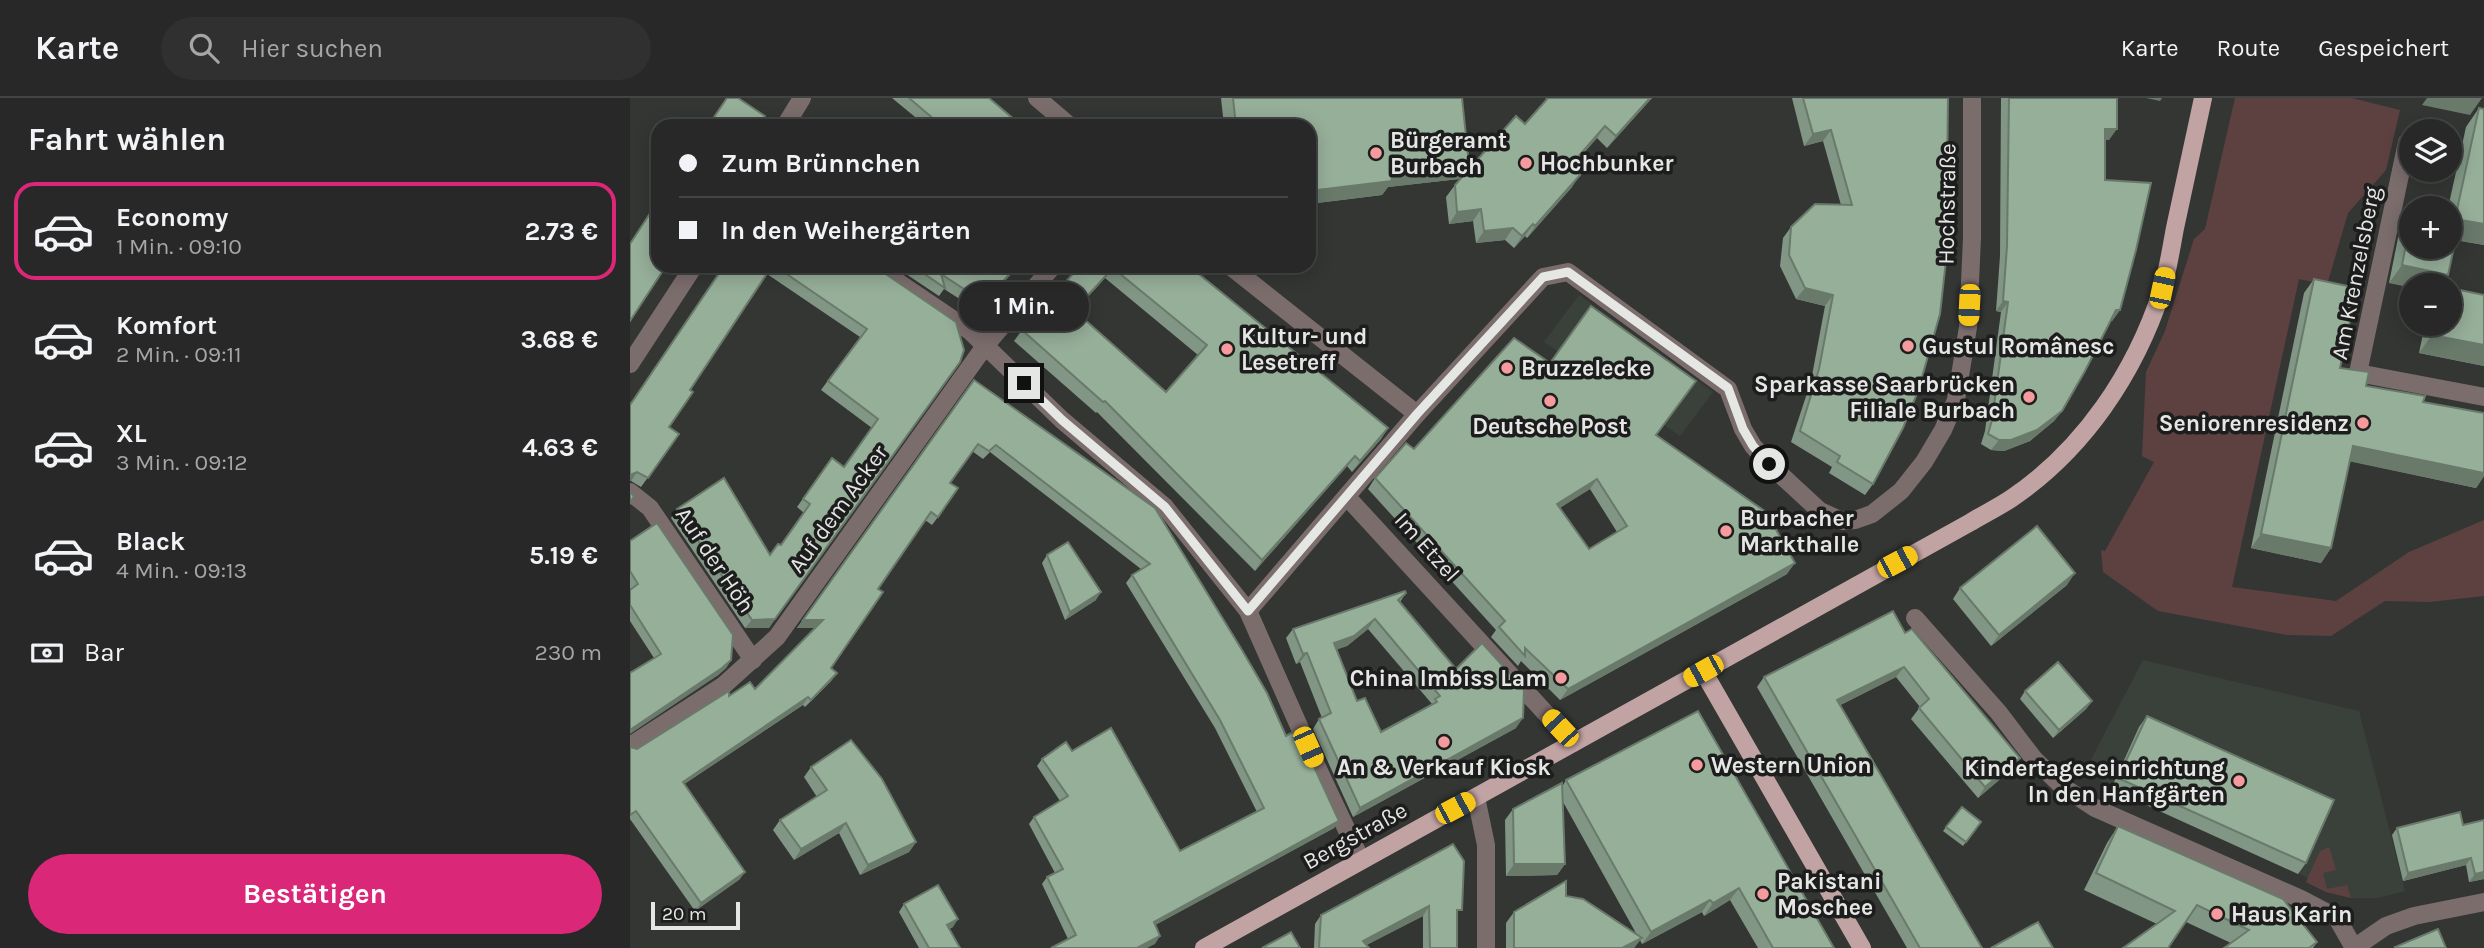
<!DOCTYPE html>
<html lang="de">
<meta charset="utf-8">
<style>
body{margin:0;font-family:Karla,sans-serif;background:#2f302f;color:#f1f3f6;height:100vh;display:flex;flex-direction:column;font-size:26px;white-space:nowrap}
*{box-sizing:border-box;margin:0}
p{font-size:23px;color:#a4a6a7}
.icon{flex:none;width:38px;height:38px;fill:none;stroke:currentColor;stroke-width:2;stroke-linecap:round;stroke-linejoin:round}
.map{position:relative;flex:1;overflow:hidden}
.side{display:flex;flex-direction:column;background:#272827;width:630px}
.side>*{flex:none}
.banner{position:absolute;left:21px;top:21px;width:665px;height:154px;border-radius:21px;box-shadow:0 4px 18px #0003,0 0 0 2px #434444;display:grid;align-content:center;height:154px;padding:0 28px;background:#272827}
.fabs{position:absolute;left:1769px;top:21px;display:grid;gap:14px}
.fabs a{display:grid;place-items:center;width:63px;height:63px;border-radius:50%;background:#272827;box-shadow:0 4px 18px #0003,0 0 0 2px #434444;font-size:35px}
.scale{position:absolute;left:21px;bottom:18px;width:89px;box-sizing:border-box;padding-left:7px;border:4px solid #e5e7e5;border-top:0;font-size:19px;line-height:24px;white-space:nowrap;color:#e5e7e5;-webkit-text-stroke:5px #1c1d1c;paint-order:stroke}
.end{position:absolute;width:32px;height:32px;margin:-16px;border:9px solid #e5e7e5;background:#111;box-shadow:0 0 0 4px #111}
.from{border-radius:50%}
.bubble{position:absolute;height:49px;border-radius:24px;background:#272827;box-shadow:0 4px 18px #0003,0 0 0 2px #434444;font-size:23px;font-weight:700;line-height:49px;text-align:center}
.car{position:absolute;width:21px;height:42px;margin:-21px -10px;border-radius:9px;box-shadow:0 0 5px 2px #0007;background:linear-gradient(#f5c518 24%,#345 0 40%,#f5c518 0 76%,#345 0 86%,#f5c518 0)}
.banner b{display:flex;align-items:center;gap:24px;height:66px;font-size:26px}
.banner b+b{border-top:2px solid #434444}
.banner i{width:18px;height:18px;background:#f1f3f6}
ul{padding:0;list-style:none}
li{display:flex;align-items:center;gap:21px;height:98px;margin:0 14px 10px;padding:0 14px;border:4px solid transparent;border-radius:21px}
li div{flex:1}
li b{display:block;font-size:26px}
li em{font-style:normal;font-weight:700}
li.current{border-color:#db2777}
li>.icon{width:63px;height:63px;stroke-width:1.5}
h2{padding:0 28px;font-size:32px;line-height:84px}
.pay{display:flex;align-items:center;gap:18px;height:77px;padding:0 28px;font-size:26px}
.pay p{margin-inline-start:auto}
.action{display:flex;gap:14px;margin-top:auto;padding:14px 28px}
.action a{flex:1;height:80px;border-radius:42px;background:#db2777;color:#fff;font-size:28px;font-weight:700;line-height:80px;text-align:center}
header{display:flex;align-items:center;gap:42px;box-sizing:border-box;height:98px;padding:0 35px;background:#272827;border-bottom:2px solid #434444}
header strong{font-size:33px}
nav{display:flex;gap:38px;margin-inline-start:auto;font-size:24px}
.search{width:490px;height:63px;background:#2f302f;display:flex;align-items:center;gap:18px;box-sizing:border-box;padding:0 24px;border-radius:38px;color:#a4a6a7;font-size:26px}
main{display:flex;flex:1;min-height:0}
.map>svg:first-child{display:block}
.built{fill:#3a413b}
.green{fill:#5d4141}
.lines{fill:none;stroke-linecap:round;stroke-linejoin:round}
.minor{stroke:#7c6d6d;stroke-width:18}
.major{stroke:#c2a3a3;stroke-width:18}
.wall{fill:#819684;fill-rule:evenodd}
.shaded-wall{fill:#697a6b}
.building{fill:#96af99;stroke:#697a6b;stroke-width:2;fill-rule:evenodd}
.route{stroke:#e5e7e5;stroke-width:9}
.poi-dot{fill:#f59b9d;stroke:#1c1d1c;stroke-width:2.5}
.labels{text-anchor:middle;dominant-baseline:central;stroke-width:7;stroke-linejoin:round;paint-order:stroke}
.poi-label{font-size:23px;font-weight:bold;fill:#e5e7e5;stroke:#1c1d1c;text-anchor:start}
.street-label{font-size:23px;fill:#e5e7e5;stroke:#1c1d1c}
</style>
<header>
<strong>Karte</strong>
<div class="search"><svg class="icon" aria-label="search" viewBox="0 0 24 24"><circle cx="10" cy="10" r="6"/><path d="M15 15l6 6"/></svg>Hier suchen</div>
<nav><a>Karte</a><a>Route</a><a>Gespeichert</a></nav>
</header>
<main>
<section class="side">
<h2>Fahrt wählen</h2>
<ul>
<li class="current"><svg class="icon" aria-label="car" viewBox="0 0 24 24"><path d="M5 17H2v-5l4-1 3-4h7l3 4 3 1v5h-3M9 17h6M6 11h13"/><circle cx="7" cy="17" r="2"/><circle cx="17" cy="17" r="2"/></svg><div><b>Economy</b><p>1 Min. · 09:10</p></div><em>2.73 €</em></li>
<li><svg class="icon" aria-label="car" viewBox="0 0 24 24"><path d="M5 17H2v-5l4-1 3-4h7l3 4 3 1v5h-3M9 17h6M6 11h13"/><circle cx="7" cy="17" r="2"/><circle cx="17" cy="17" r="2"/></svg><div><b>Komfort</b><p>2 Min. · 09:11</p></div><em>3.68 €</em></li>
<li><svg class="icon" aria-label="car" viewBox="0 0 24 24"><path d="M5 17H2v-5l4-1 3-4h7l3 4 3 1v5h-3M9 17h6M6 11h13"/><circle cx="7" cy="17" r="2"/><circle cx="17" cy="17" r="2"/></svg><div><b>XL</b><p>3 Min. · 09:12</p></div><em>4.63 €</em></li>
<li><svg class="icon" aria-label="car" viewBox="0 0 24 24"><path d="M5 17H2v-5l4-1 3-4h7l3 4 3 1v5h-3M9 17h6M6 11h13"/><circle cx="7" cy="17" r="2"/><circle cx="17" cy="17" r="2"/></svg><div><b>Black</b><p>4 Min. · 09:13</p></div><em>5.19 €</em></li>
</ul>
<div class="pay"><svg class="icon" aria-label="cash" viewBox="0 0 24 24"><path d="M3 7h18v10H3z"/><circle cx="12" cy="12" r="2"/></svg>Bar<p>230 m</p></div>
<div class="action"><a>Bestätigen</a></div>
</section>
<div class="map">
<svg width="1854" height="850" viewBox="0 0 1854 850">
<rect width="100%" height="100%" fill="#343634"/>
<g class="built">
<path d="M949 197 1083 294 1050 338 914 244Z"/>
<path d="M1513 562 1729 613 1775 793 1748 800H1721L1696 794 1676 784 1678 780 1476 688 1457 669Z"/>
</g>
<g class="green">
<path d="M1605 0H1722L1770 12 1756 72 1718 115 1697 187 1669 181 1602 489 1706 503 1779 454 1854 422V498L1799 504 1755 503 1701 538 1657 537 1528 513 1473 474 1471 452 1475 453 1524 364 1512 358 1516 274 1535 233 1564 141 1575 131Z"/>
<path d="M1699 749 1706 772 1693 775 1697 791 1717 787 1721 800 1696 794 1676 784 1690 753Z"/>
</g>
<g class="lines">
<g class="minor">
<path d="M407 0 440 28"/>
<path d="M155 28 172 0"/>
<path d="M1777 44 1728 275 1854 299"/>
<path d="M244 168 340 233 432 322 535 409 618 513 688 671 731 762"/>
<path d="M600 168 787 316"/>
<path d="M0 266 64 168"/>
<path d="M0 394 20 410 123 562"/>
<path d="M717 399 943 645"/>
<path d="M618 513 787 316 913 179 938 174 1098 291 1113 331 1123 348 1139 366 1190 413 1212 423 1225 422 1242 416 1271 393 1294 364 1313 332 1326 302 1338 229 1342 140V0"/>
<path d="M1285 520 1369 615 1404 661 1433 689 1465 710 1671 801 1707 820 1724 850"/>
<path d="M0 648 94 587 147 539 355 248 423 168"/>
<path d="M846 699 856 747V850"/>
<path d="M1724 850 1756 828 1784 818 1854 804"/>
</g>
<g class="major">
<path d="M1073 573 1232 850"/>
<path d="M574 850 1341 424C1354 416 1369 409 1382 400 1454 351 1505 275 1532 192 1538 172 1541 151 1545 130 1554 87 1564 43 1573 0"/>
</g>
</g>
<g class="wall">
<path d="M262 0H359L392 28H296Z"/>
<path d="M591 0H832L829 81 758 89 752 97 679 106V28H594Z"/>
<path d="M915 0H1022L977 50 967 40 941 69 942 89 897 140 895 138 884 150 875 142 846 145 843 123 819 126 816 99 825 87 895 26 917 1Z"/>
<path d="M1162 0H1318L1243 386 1235 397 1199 375 1202 369 1161 344 1181 283 1195 208 1166 201 1150 168 1153 140 1161 129 1211 107 1193 43 1174 48Z"/>
<path d="M1371 0H1487L1479 42H1475V82L1490 212 1482 223H1480L1432 313 1424 323 1400 343 1374 353 1361 352 1351 346 1355 333 1371 214 1366 213 1370 158Z"/>
<path d="M1849 10 1854 147 1825 142 1818 177 1811 187H1782L1759 185 1768 140 1781 121 1820 149V110H1818L1836 29Z"/>
<path d="M94 168H244L326 224 139 530H115L41 420 47 411 140 457 151 447 174 415 167 409 202 360 214 369 242 330 191 292 230 239 137 176 60 292 39 329 49 336 11 389 1 383Z"/>
<path d="M264 168H389L347 212 314 191 309 198Z"/>
<path d="M450 168H559L758 330 751 341 722 374 717 368 625 473 467 314 466 315 384 243 392 232ZM475 180 568 257 536 294 445 213Z"/>
<path d="M1684 181 1710 270 1736 288 1793 304 1854 315V378L1846 390 1720 363 1701 450 1691 465 1621 450 1674 195Z"/>
<path d="M1854 197V268L1789 255 1795 226H1820Z"/>
<path d="M344 282 525 410 656 638 709 723 704 730 525 827V846L438 841 412 786 417 779 425 775 399 726 404 719 430 703 407 668 412 661 442 653 550 753 627 714 585 630 496 485 502 477 511 471 360 354 353 361 342 353 320 385 308 419 302 427 295 422 248 491 201 570 207 575 201 583 175 609 173 607 54 686 110 781 65 813 0 721V649L7 651 99 598 125 591 185 530H167Z"/>
<path d="M1027 338 1157 476 930 602 891 563 888 568 861 539 866 532 738 391 745 380 784 351ZM960 391 987 434 959 451 929 410Z"/>
<path d="M0 443 101 562 96 570 87 578 24 560 0 523V492L1 491 0 490Z"/>
<path d="M417 457 466 502 435 522 412 465Z"/>
<path d="M1437 487 1361 548 1323 501 1330 490Z"/>
<path d="M776 495 770 504 826 571 886 630 723 719 683 631 689 621 692 620 670 564 666 566 656 540 663 531ZM738 531 802 606 751 634 727 603 707 551 717 548Z"/>
<path d="M1275 535 1390 660 1382 671 1348 700 1281 621 1290 609 1266 579 1210 607 1352 850H1277L1127 589 1134 579Z"/>
<path d="M1395 593 1462 603 1456 611 1423 640 1390 601Z"/>
<path d="M1517 618 1676 765 1668 776 1481 691 1509 629Z"/>
<path d="M181 669 286 744 279 754 230 777 209 735 164 762 143 732 150 722 187 699 174 679Z"/>
<path d="M936 682 1204 850H1128L1100 802 1074 818 1072 814 1012 846 1010 842 1004 850H876V825L884 814 936 798 1007 837 932 702 935 766 927 777 876 778 875 722 883 711 932 689Z"/>
<path d="M1332 709 1351 724 1333 748 1313 733Z"/>
<path d="M1854 722V781L1839 784 1836 767 1773 783 1762 737 1767 730 1833 727Z"/>
<path d="M1488 728 1687 844 1683 850H1594L1601 845 1556 824 1527 826 1454 792 1477 745Z"/>
<path d="M823 746 827 819V850H793V818L736 847 739 850H684L685 826 691 817Z"/>
<path d="M274 806 323 829 319 831 330 850H289L269 814Z"/>
</g>
<g class="shaded-wall">
<path d="M1020 0H1022L977 50 986 38Z"/>
<path d="M1516 0H1532L1530 3Z"/>
<path d="M1797 0H1852L1840 17 1792 7Z"/>
<path d="M975 28 967 40 932 80 940 68Z"/>
<path d="M1475 31H1487L1479 42H1468Z"/>
<path d="M1201 32 1193 43 1174 48 1183 36Z"/>
<path d="M839 67 829 81 758 89 752 97 679 106V93L761 76Z"/>
<path d="M950 77 942 89 897 140 905 128Z"/>
<path d="M851 111 843 123 819 126 827 114Z"/>
<path d="M1825 121 1854 126V147L1820 141V128Z"/>
<path d="M903 126 895 138 884 150 892 138Z"/>
<path d="M883 130 875 142 846 145 854 133Z"/>
<path d="M1772 167 1818 177 1811 187H1782V190L1759 185Z"/>
<path d="M387 168H389L347 212 354 204Z"/>
<path d="M483 170 475 180 436 223 444 212Z"/>
<path d="M1175 190 1203 197 1195 208 1166 201Z"/>
<path d="M1373 203 1378 204 1371 214 1366 213Z"/>
<path d="M1486 212H1490L1482 223H1478Z"/>
<path d="M1802 237 1854 247V268L1789 255Z"/>
<path d="M323 273 139 530H115L122 522Z"/>
<path d="M1432 313 1424 323 1400 343 1374 353 1361 352 1369 342Z"/>
<path d="M758 330 751 341 722 374 730 363Z"/>
<path d="M1723 348 1854 375V378L1846 390 1713 362Z"/>
<path d="M725 358 717 368 625 473 632 462Z"/>
<path d="M7 374 1 383H0V377Z"/>
<path d="M967 381 960 391 919 417 927 406Z"/>
<path d="M1631 436 1701 450 1691 465 1621 450Z"/>
<path d="M1165 465 1157 476 930 602 938 591Z"/>
<path d="M1445 475 1437 487 1361 548 1369 537Z"/>
<path d="M471 494 466 502 435 522 440 514Z"/>
<path d="M745 521 738 531 717 548 697 555 704 545Z"/>
<path d="M173 522H193L187 530H167Z"/>
<path d="M677 555 670 564 666 566 673 556Z"/>
<path d="M101 562 96 570 87 578 0 636V632Z"/>
<path d="M1274 569 1266 579 1199 613 1207 602Z"/>
<path d="M207 575 201 583 175 609 181 602Z"/>
<path d="M178 599 173 607 47 691 53 684Z"/>
<path d="M1462 603 1456 611 1423 640 1429 632Z"/>
<path d="M893 620 886 630 723 719 730 710Z"/>
<path d="M1390 660 1382 671 1348 700 1355 689Z"/>
<path d="M709 723 704 730 518 831 524 824Z"/>
<path d="M216 725 209 735 164 762 171 751Z"/>
<path d="M286 744 279 754 230 777 238 767Z"/>
<path d="M1841 760 1836 767 1773 783 1778 775Z"/>
<path d="M884 766H935L927 777 876 778Z"/>
<path d="M115 774 110 781 65 813 71 805Z"/>
<path d="M1854 774V781L1839 784 1845 776Z"/>
<path d="M1109 790 1100 802 1074 818 1083 805Z"/>
<path d="M1080 802 1072 814 1012 846 1021 834Z"/>
<path d="M799 808 793 818 731 850 733 843Z"/>
<path d="M328 821 323 829 311 835 317 827Z"/>
<path d="M530 838 525 846 517 850H507Z"/>
<path d="M1012 840 1004 850H992Z"/>
</g>
<g class="building">
<path d="M97 0H108L135 18 129 28H78Z"/>
<path d="M279 0H359L392 28H312Z"/>
<path d="M603 0H832L839 67 761 76 762 83 679 93V28H606Z"/>
<path d="M918 0H1020L986 38 975 28 940 68 950 77 905 128 903 126 892 138 883 130 854 133 851 111 827 114 825 87 886 18 895 26Z"/>
<path d="M1173 0H1318L1316 162 1310 216 1288 293 1273 330 1243 386 1207 364 1210 358 1170 333 1189 271 1203 197 1175 190 1159 157 1161 129 1185 106 1222 107 1201 32 1183 36Z"/>
<path d="M1379 0H1487V31H1475V82L1521 85 1506 152 1490 212H1486L1455 273 1432 313 1407 332 1381 342H1369L1358 336 1362 322 1378 204 1373 203 1377 148Z"/>
<path d="M1849 10 1854 11V126L1825 121Z"/>
<path d="M28 103V168H36L0 223V146Z"/>
<path d="M1781 121 1782 149H1820V129L1828 131 1818 177 1772 167Z"/>
<path d="M94 168H142L60 292 63 294 39 329 49 336 18 380 7 374 0 377V307Z"/>
<path d="M145 168H244L326 224 334 252 330 264 145 521 122 522 47 411 94 380 140 457 148 446 151 447 180 406 173 401 202 360 214 369 248 321 198 283 237 231Z"/>
<path d="M283 168H387L354 204 311 176 315 190Z"/>
<path d="M450 168H559L758 330 730 363 725 358 632 462 475 303 473 304 392 232ZM483 170 577 247 536 294 444 212Z"/>
<path d="M1684 181 1727 190 1710 270 1739 274 1736 288 1795 298 1793 304 1854 315V375L1723 348 1701 450 1631 436Z"/>
<path d="M1820 190 1854 197V247L1802 237 1804 226H1820Z"/>
<path d="M961 208 1066 283 1026 337 1136 414 1165 465 938 591 895 550V558L869 529 875 523 745 380 776 345 784 351 884 240 920 265ZM967 381 997 428 959 451 927 406Z"/>
<path d="M344 282 525 410 612 552 637 595 656 638 667 632 709 723 524 824 530 838 507 850H421L446 837 417 779 433 771 404 719 438 698 412 661 436 644 442 653 481 630 550 753 634 710 590 622 502 477 520 466 366 347 359 353 348 346 320 385 328 390 308 419 301 414 248 491 253 494 201 570 207 575 181 602 178 599 53 684 115 774 71 805 6 713 0 717V649L7 651 99 593V598L120 584 125 591 193 522H173Z"/>
<path d="M0 394 4 398 0 405Z"/>
<path d="M27 425 103 537 101 562 92 570 0 632V575L31 556 0 507V492L8 486 0 473V443Z"/>
<path d="M1407 428 1445 475 1369 537 1330 490Z"/>
<path d="M438 444 471 494 440 514 417 457Z"/>
<path d="M775 493 776 495 768 502 826 571 852 545 894 591 893 620 730 710 689 621 701 615 677 555 673 556 663 531ZM745 521 810 598 805 601 807 604 751 634 735 600 727 603 704 545 724 538Z"/>
<path d="M1263 513 1275 535 1282 531 1390 660 1355 689 1289 610 1299 601 1274 569 1207 602 1352 850H1290L1134 579Z"/>
<path d="M1428 564 1462 603 1429 632 1395 593Z"/>
<path d="M1068 613 1204 850H1143L1109 790 1083 805 1080 802 1021 834 936 682Z"/>
<path d="M1517 618 1704 702 1676 765 1488 680Z"/>
<path d="M221 642 252 681 286 744 238 767 216 725 171 751 150 722 197 692 181 669Z"/>
<path d="M932 685 935 766H884L883 711Z"/>
<path d="M1332 709 1351 724 1336 744 1316 729Z"/>
<path d="M1830 714 1833 727 1854 722V774L1845 776 1841 760 1778 775 1767 730Z"/>
<path d="M1488 728 1653 801 1687 844 1679 850H1594L1619 832 1567 807 1538 850H1493L1545 813 1466 775Z"/>
<path d="M823 746 834 763 832 812H827V850H800L799 808 733 843 739 850H689L691 817Z"/>
<path d="M936 783V798L953 801 1012 840 992 850H884V814Z"/>
<path d="M308 787 328 821 317 827 330 850H299L274 806Z"/>
<path d="M1408 824 1423 850H1361Z"/>
<path d="M1808 831 1816 850H1766L1765 849Z"/>
<path d="M661 834 670 850H632Z"/>
</g>
<g class="lines">
<path class="route" d="M394 285 432 322 535 409 618 513 787 316 913 179 938 174 1098 290 1113 331 1123 348 1139 366"/>
</g>
<g class="poi-dot">
<circle cx="746" cy="55" r="7"/>
<circle cx="896" cy="65" r="7"/>
<circle cx="1278" cy="248" r="7"/>
<circle cx="597" cy="251" r="7"/>
<circle cx="877" cy="270" r="7"/>
<circle cx="1399" cy="299" r="7"/>
<circle cx="920" cy="303" r="7"/>
<circle cx="1733" cy="325" r="7"/>
<circle cx="1096" cy="433" r="7"/>
<circle cx="931" cy="580" r="7"/>
<circle cx="814" cy="644" r="7"/>
<circle cx="1067" cy="667" r="7"/>
<circle cx="1609" cy="683" r="7"/>
<circle cx="1133" cy="796" r="7"/>
<circle cx="1587" cy="816" r="7"/>
</g>
<g class="labels">
<g class="poi-label">
<text x="760" y="42">Bürgeramt<tspan x="760" dy="26">Burbach</tspan></text>
<text x="910" y="65">Hochbunker</text>
<text x="611" y="238">Kultur- und<tspan x="611" dy="26">Lesetreff</tspan></text>
<text x="1292" y="248">Gustul Românesc</text>
<text x="891" y="270">Bruzzelecke</text>
<text x="1385" y="286" text-anchor="end">Sparkasse Saarbrücken<tspan x="1385" dy="26">Filiale Burbach</tspan></text>
<text x="1719" y="325" text-anchor="end">Seniorenresidenz</text>
<text x="920" y="328" text-anchor="middle">Deutsche Post</text>
<text x="1110" y="420">Burbacher<tspan x="1110" dy="26">Markthalle</tspan></text>
<text x="917" y="580" text-anchor="end">China Imbiss Lam</text>
<text x="1081" y="667">Western Union</text>
<text x="814" y="669" text-anchor="middle">An &amp; Verkauf Kiosk</text>
<text x="1595" y="670" text-anchor="end">Kindertageseinrichtung<tspan x="1595" dy="26">In den Hanfgärten</tspan></text>
<text x="1147" y="783">Pakistani<tspan x="1147" dy="26">Moschee</tspan></text>
<text x="1601" y="816">Haus Karin</text>
</g>
<g class="street-label">
<text transform="translate(1317 106) rotate(-89)">Hochstraße</text>
<text transform="translate(1726 175) rotate(-79)">Am Krenzelsberg</text>
<text transform="translate(208 411) rotate(-54)">Auf dem Acker</text>
<text transform="translate(797 449) rotate(48)">Im Etzel</text>
<text transform="translate(85 462) rotate(56)">Auf der Höh</text>
<text transform="translate(725 738) rotate(-29)">Bergstraße</text>
</g>
</g>
</svg>
<div class="fabs">
<a><svg class="icon" aria-label="layers" viewBox="0 0 24 24"><path d="M12 4l9 5-9 5-9-5zM3 14l9 5 9-5"/></svg></a>
<a>+</a>
<a>−</a>
</div>
<div class="scale">20 m</div>
<i class="end from" style="left:1139px;top:366px"></i>
<i class="end" style="left:394px;top:285px"></i>
<div class="bubble" style="left:329px;top:184px;width:130px">1 Min.</div>
<i class="car" style="left:1532px;top:190px;rotate:12deg"></i>
<i class="car" style="left:1339px;top:207px;rotate:183deg"></i>
<i class="car" style="left:1267px;top:464px;rotate:62deg"></i>
<i class="car" style="left:1073px;top:573px;rotate:241deg"></i>
<i class="car" style="left:930px;top:630px;rotate:317deg"></i>
<i class="car" style="left:678px;top:649px;rotate:156deg"></i>
<i class="car" style="left:825px;top:710px;rotate:62deg"></i>
<div class="banner">
<b><i class="from"></i>Zum Brünnchen</b>
<b><i></i>In den Weihergärten</b>
</div>
</div>
</main>
